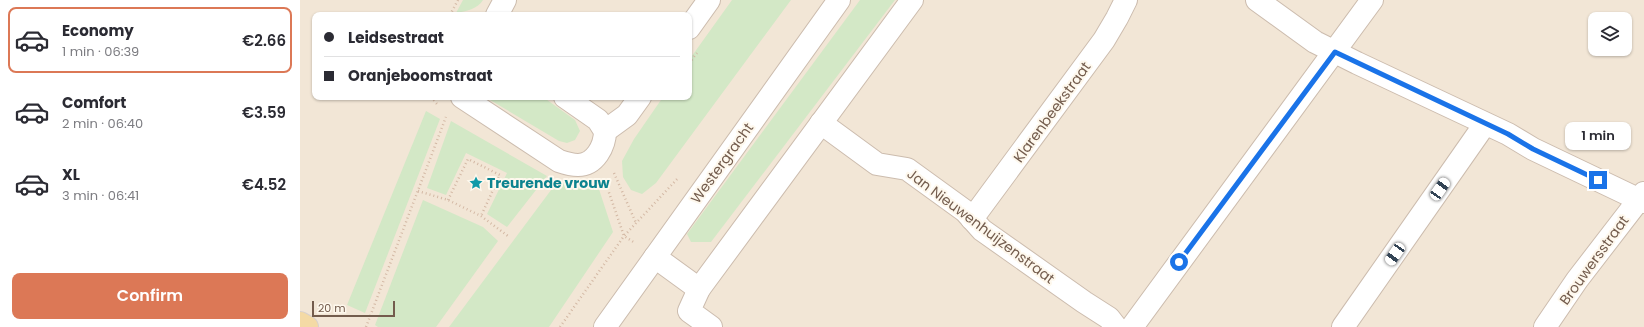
<!DOCTYPE html>
<meta charset="utf-8">
<style>
body{margin:0;font-family:Poppins,sans-serif;background:#f2f2f3;color:#2b2b33;height:100vh;display:flex;flex-direction:column;font-size:15px;white-space:nowrap}
*{box-sizing:border-box;margin:0}
p{font-size:13px;color:#7c7c81}
.icon{flex:none;width:22px;height:22px;fill:none;stroke:currentColor;stroke-width:2;stroke-linecap:round;stroke-linejoin:round}
.map{position:relative;flex:1;overflow:hidden}
.panel{display:flex;flex-direction:column;background:#fff;width:300px}
.panel>*{flex:none}
.guide{position:absolute;left:12px;top:12px;width:380px;height:88px;border-radius:8px;box-shadow:0 1px 3px #0004;display:grid;align-content:center;height:88px;padding:0 12px;background:#fff}
.buttons{position:absolute;left:1288px;top:12px;display:grid;gap:8px}
.buttons a{display:grid;place-items:center;width:44px;height:44px;border-radius:8px;background:#fff;box-shadow:0 1px 3px #0004;font-size:20px}
.scale{position:absolute;left:12px;bottom:10px;width:83px;box-sizing:border-box;padding-left:4px;border:2px solid #735c4d;border-top:0;font-size:11px;line-height:14px;white-space:nowrap;color:#735c4d;-webkit-text-stroke:3px #fef8ed;paint-order:stroke}
.end{position:absolute;width:18px;height:18px;margin:-9px;border:5px solid #1a73e8;background:#fff;box-shadow:0 0 0 2px #fff}
.from{border-radius:50%}
.bubble{position:absolute;height:28px;border-radius:8px;background:#fff;box-shadow:0 1px 3px #0004;font-size:13px;font-weight:600;line-height:28px;text-align:center}
.car{position:absolute;width:12px;height:24px;margin:-12px -6px;border-radius:5px;box-shadow:0 0 3px 1px #0007;background:linear-gradient(#fff 24%,#345 0 40%,#fff 0 76%,#345 0 86%,#fff 0)}
.guide b{display:flex;align-items:center;gap:14px;height:38px;font-size:15px}
.guide b+b{border-top:1px solid #e1e1e2}
.guide i{width:10px;height:10px;background:#2b2b33}
ul{padding:7px 0 0;list-style:none}
li{display:flex;align-items:center;gap:12px;height:66px;margin:0 8px 6px;padding:0 4px;border:2px solid transparent;border-radius:8px}
li div{flex:1}
li b{display:block;font-size:15px}
li em{font-style:normal;font-weight:600}
li.current{border-color:#dc7856}
li>.icon{width:36px;height:36px;stroke-width:1.5}
.action{display:flex;gap:8px;margin-top:auto;padding:8px 12px}
.action a{flex:1;height:46px;border-radius:8px;background:#dc7856;color:#fff;font-size:16px;font-weight:600;line-height:46px;text-align:center}
main{display:flex;flex:1;min-height:0}
.map>svg:first-child{display:block}
.residential{fill:#f2e6d6;fill-rule:evenodd}
.green{fill:#d3e8c6}
.lines{fill:none;stroke-linecap:round;stroke-linejoin:round}
.minor-casing{stroke:#ccbcae;stroke-width:24}
.major-casing{stroke:#d8d1cd;stroke-width:24}
.path{stroke:#d3b8a4;stroke-width:2.5;stroke-dasharray:1 3;stroke-linecap:butt}
.minor{stroke:#fff;stroke-width:22}
.major{stroke:#f4daa5;stroke-width:22}
.route{stroke:#1a73e8;stroke-width:5}
.labels{text-anchor:middle;dominant-baseline:central;stroke-width:4;stroke-linejoin:round;paint-order:stroke}
.street-label{font-size:14px;fill:#735c4d;stroke:#fef8ed}
.culture-label{font-size:14px;font-weight:bold;fill:#0d838f;stroke:#fef8ed;text-anchor:start}
</style>
<main>
<section class="panel">
<ul>
<li class="current"><svg class="icon" aria-label="car" viewBox="0 0 24 24"><path d="M5 17H2v-5l4-1 3-4h7l3 4 3 1v5h-3M9 17h6M6 11h13"/><circle cx="7" cy="17" r="2"/><circle cx="17" cy="17" r="2"/></svg><div><b>Economy</b><p>1 min · 06:39</p></div><em>€2.66</em></li>
<li><svg class="icon" aria-label="car" viewBox="0 0 24 24"><path d="M5 17H2v-5l4-1 3-4h7l3 4 3 1v5h-3M9 17h6M6 11h13"/><circle cx="7" cy="17" r="2"/><circle cx="17" cy="17" r="2"/></svg><div><b>Comfort</b><p>2 min · 06:40</p></div><em>€3.59</em></li>
<li><svg class="icon" aria-label="car" viewBox="0 0 24 24"><path d="M5 17H2v-5l4-1 3-4h7l3 4 3 1v5h-3M9 17h6M6 11h13"/><circle cx="7" cy="17" r="2"/><circle cx="17" cy="17" r="2"/></svg><div><b>XL</b><p>3 min · 06:41</p></div><em>€4.52</em></li>
</ul>
<div class="action"><a>Confirm</a></div>
</section>
<div class="map">
<svg width="1344" height="327" viewBox="0 0 1344 327">
<rect width="100%" height="100%" fill="#fbf4e7"/>
<path class="residential" d="M0 0H1344V327H0ZM15 15H389V97H15ZM1295 19H1325V49H1295Z"/>
<g class="green">
<path d="M163 0H183C178 9 166 11 156 13Z"/>
<path d="M432 0H491L356 183 342 194 331 190 323 177 322 161 334 139 363 97H389V60Z"/>
<path d="M560 0H595L411 242H391L387 234Z"/>
<path d="M185 97H243L275 120 280 131 275 140 267 143 259 141Z"/>
<path d="M126 111 140 119 65 313 47 305Z"/>
<path d="M151 121 247 176 207 227 187 214 207 173 166 153 146 195 127 188Z"/>
<path d="M296 180 313 232 249 327H149L257 182 284 184Z"/>
<path d="M123 200 183 227 198 241 136 327H78L75 325Z"/>
</g>
<g class="lines">
<g class="minor-casing">
<g id="minor">
<path d="M957 0 1015 42 1057 63 1208 134 1233 149 1344 202"/>
<path d="M197 15 205 0"/>
<path d="M389 28 409 0"/>
<path d="M162 97 259 161C265 163 271 165 278 165 295 165 305 146 305 131L298 120 265 97"/>
<path d="M521 123 577 164 607 169 665 211 682 230 784 302 809 318 816 327"/>
<path d="M305 131 327 115 340 97"/>
<path d="M672 219 804 40 817 18 826 0"/>
<path d="M355 257 399 289"/>
<path d="M305 327 539 0"/>
<path d="M411 327 389 311 399 289 612 0"/>
<path d="M832 327 1072 0"/>
<path d="M1043 327 1185 124"/>
<path d="M1245 327 1277 280 1344 193"/>
</g>
</g>
<g class="major-casing">
<path id="major" d="M0 323 7 327"/>
</g>
<g class="path">
<path d="M150 15 158 0"/>
<path d="M389 63 397 53"/>
<path d="M131 97 137 104"/>
<path d="M314 173 336 223"/>
<path d="M305 181 324 236 335 243"/>
<path d="M118 191 148 200 181 216 208 236"/>
<path d="M148 200 168 159 200 175 181 216"/>
<path d="M66 327 146 117"/>
<path d="M260 327 324 236 379 177"/>
</g>
<use href="#minor" class="minor"/>
<use href="#major" class="major"/>
</g>
<g class="lines">
<path class="route" d="M879 262 1035 52 1208 134 1233 149 1298 180"/>
</g>
<defs>
<g id="sight-bare" transform="scale(1.08)"><path d="M0-6L1.8-2.2L6-1.7L2.9 1.2L3.7 5.4L0 3.3L-3.7 5.4L-2.9 1.2L-6-1.7L-1.8-2.2Z" fill="#0f9aa8" stroke="#fef8ed" stroke-width="2.5" paint-order="stroke"/></g>
</defs>
<g fill-rule="evenodd">
<use href="#sight-bare" x="176" y="183"/>
</g>
<g class="labels">
<g class="street-label">
<text transform="translate(752 112) rotate(-54)">Klarenbeekstraat</text>
<text transform="translate(422 163) rotate(-54)">Westergracht</text>
<text transform="translate(681 226) rotate(37)">Jan Nieuwenhuijzenstraat</text>
<text transform="translate(1294 260) rotate(-54)">Brouwersstraat</text>
</g>
<g class="culture-label">
<text x="187" y="183">Treurende vrouw</text>
</g>
</g>
</svg>
<div class="buttons">
<a><svg class="icon" aria-label="layers" viewBox="0 0 24 24"><path d="M12 4l9 5-9 5-9-5zM3 14l9 5 9-5"/></svg></a>
</div>
<div class="scale">20 m</div>
<i class="end from" style="left:879px;top:262px"></i>
<i class="end" style="left:1298px;top:180px"></i>
<div class="bubble" style="left:1265px;top:122px;width:66px">1 min</div>
<i class="car" style="left:1140px;top:189px;rotate:35deg"></i>
<i class="car" style="left:1095px;top:254px;rotate:215deg"></i>
<div class="guide">
<b><i class="from"></i>Leidsestraat</b>
<b><i></i>Oranjeboomstraat</b>
</div>
</div>
</main>
